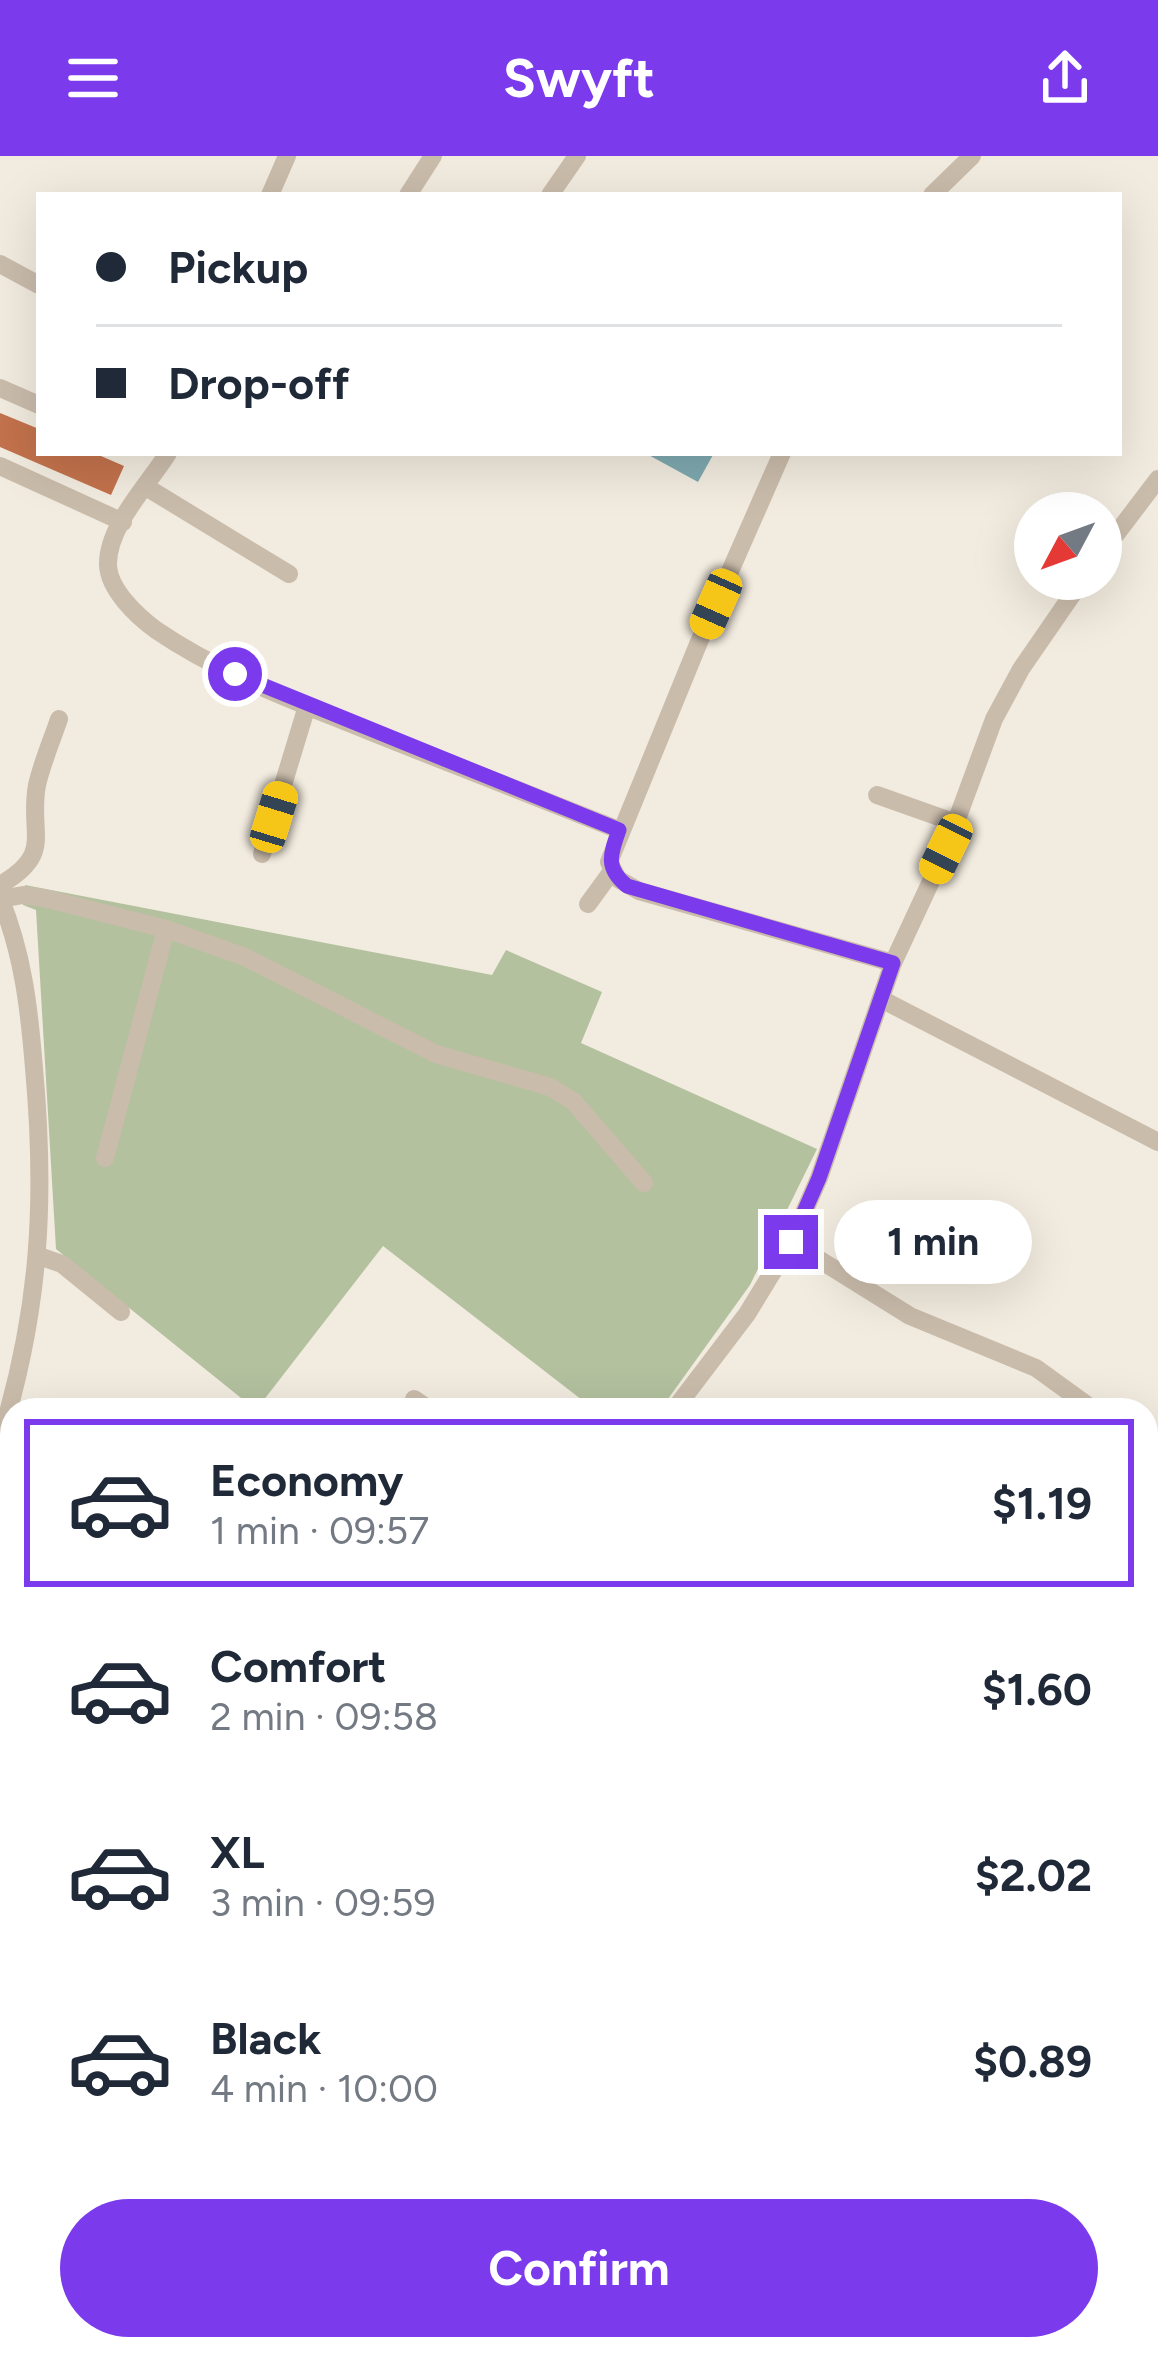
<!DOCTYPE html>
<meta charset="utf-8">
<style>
body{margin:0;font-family:Figtree,sans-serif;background:#f2f2f3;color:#1f2937;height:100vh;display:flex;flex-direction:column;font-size:45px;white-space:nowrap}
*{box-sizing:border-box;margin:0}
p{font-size:39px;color:#747a83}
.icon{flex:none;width:66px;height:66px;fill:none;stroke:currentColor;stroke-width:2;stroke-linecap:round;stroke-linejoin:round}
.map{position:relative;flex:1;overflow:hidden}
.details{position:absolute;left:0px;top:1242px;width:1158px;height:963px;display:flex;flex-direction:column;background:#fff;border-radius:36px 36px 0 0;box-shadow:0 12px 48px #0002}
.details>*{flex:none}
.banner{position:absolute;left:36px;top:36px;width:1086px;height:264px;border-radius:0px;box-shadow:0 12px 48px #0002;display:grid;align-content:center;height:264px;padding:0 60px;background:#fff}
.needle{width:78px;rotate:229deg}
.fabs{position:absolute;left:1014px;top:336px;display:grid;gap:24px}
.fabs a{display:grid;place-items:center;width:108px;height:108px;border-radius:50%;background:#fff;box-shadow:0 12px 48px #0002;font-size:60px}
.end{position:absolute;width:54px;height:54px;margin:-27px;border:15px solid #7c3aed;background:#fff;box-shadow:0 0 0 6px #fff}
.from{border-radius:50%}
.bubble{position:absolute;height:84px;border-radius:42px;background:#fff;box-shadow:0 12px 48px #0002;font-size:39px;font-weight:700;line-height:84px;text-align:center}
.car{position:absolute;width:36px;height:72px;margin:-36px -18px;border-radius:15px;box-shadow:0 0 9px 3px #0007;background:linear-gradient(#f5c518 24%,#345 0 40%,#f5c518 0 76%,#345 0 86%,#f5c518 0)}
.banner b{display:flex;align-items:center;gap:42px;height:114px;font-size:45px}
.banner b+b{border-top:3px solid #e0e1e3}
.banner i{width:30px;height:30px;background:#1f2937}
ul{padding:21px 0 0;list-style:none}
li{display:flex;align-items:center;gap:36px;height:168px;margin:0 24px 18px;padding:0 36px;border:6px solid transparent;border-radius:0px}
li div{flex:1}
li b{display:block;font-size:45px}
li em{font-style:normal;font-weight:700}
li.active{border-color:#7c3aed}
li>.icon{width:108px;height:108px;stroke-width:1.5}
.button{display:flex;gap:24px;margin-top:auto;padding:24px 60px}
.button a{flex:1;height:138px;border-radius:72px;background:#7c3aed;color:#fff;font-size:48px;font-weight:700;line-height:138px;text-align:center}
header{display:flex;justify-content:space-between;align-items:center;height:156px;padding:0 60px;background:#7c3aed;color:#fff;font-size:54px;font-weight:700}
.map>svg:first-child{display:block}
.green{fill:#b3c19f}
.water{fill:#7ea9af}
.building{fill:#c3724c}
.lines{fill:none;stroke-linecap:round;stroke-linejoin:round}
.minor{stroke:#cabcab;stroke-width:18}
.route{stroke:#7c3aed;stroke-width:15}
</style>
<header><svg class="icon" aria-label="menu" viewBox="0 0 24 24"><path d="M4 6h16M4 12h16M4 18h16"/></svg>Swyft<svg class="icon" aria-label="share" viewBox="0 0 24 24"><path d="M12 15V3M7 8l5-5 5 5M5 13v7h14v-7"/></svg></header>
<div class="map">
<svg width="1158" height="2203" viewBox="0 0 1158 2203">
<rect width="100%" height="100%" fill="#f2ebdf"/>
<path class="green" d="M25 729 492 819 506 794 602 836 581 887 817 993 750 1129 660 1254H595L383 1090 256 1254 56 1093 36 754 23 749Z"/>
<path class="water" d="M645 297H714L698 326Z"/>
<path class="building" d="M0 257 39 273V297H94L124 310 111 339 0 291Z"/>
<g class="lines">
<g class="minor">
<path d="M270 39 287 0"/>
<path d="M408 39 433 0"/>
<path d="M550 39 577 0"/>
<path d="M932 39 972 0"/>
<path d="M0 108 39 129"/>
<path d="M0 232 39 249"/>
<path d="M168 297C149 328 107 370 108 409 109 434 137 460 156 474 222 519 298 546 371 576 454 609 536 641 619 674"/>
<path d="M782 297 699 486 609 706 618 723 639 735 893 807"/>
<path d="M0 310 123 366"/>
<path d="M146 331 289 418"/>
<path d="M1101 398 1158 323"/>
<path d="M877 639 956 667"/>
<path d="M262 698 307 550"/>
<path d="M0 729C55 697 28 679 37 629 42 607 52 584 59 563"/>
<path d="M0 742C23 798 29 851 34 912 46 1045 40 1154 0 1284"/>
<path d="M1 743 23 739 44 742 166 773 245 801 436 898 550 931 573 945 644 1027"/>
<path d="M588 748 612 715"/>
<path d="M881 843 1158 986"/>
<path d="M105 1002 166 773"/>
<path d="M791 1086 910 1160 1036 1212 1094 1254"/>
<path d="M39 1100 62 1108 121 1156"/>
<path d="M414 1243 430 1254"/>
<path d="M674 1254 747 1158 791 1086 819 1022 893 807 946 693 994 563 1021 513 1083 423"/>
<path d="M1146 1283 1158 1288"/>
<path d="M0 1523 8 1501"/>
<path d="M1146 1585 1158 1569"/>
<path d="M0 1632 12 1635"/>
<path d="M0 1665 12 1672"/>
<path d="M0 1855 12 1862"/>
<path d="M1146 1979 1158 1959"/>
<path d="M0 2012 12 2020"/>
<path d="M1146 2087 1158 2099"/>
<path d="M292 2193 309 2203"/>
<path d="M593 2193 626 2203"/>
<path d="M858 2193 868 2202"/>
<path d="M1110 2193 1124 2203"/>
<path d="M383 2203 392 2193"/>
</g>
</g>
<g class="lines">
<path class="route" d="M235 518 619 674C610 699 605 712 627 730L893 807 819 1022 791 1086"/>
</g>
</svg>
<div class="fabs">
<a><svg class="needle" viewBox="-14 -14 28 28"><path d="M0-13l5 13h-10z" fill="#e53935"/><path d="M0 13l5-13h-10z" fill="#747a83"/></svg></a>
</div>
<i class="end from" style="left:235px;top:518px"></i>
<i class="end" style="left:791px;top:1086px"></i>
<div class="bubble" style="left:834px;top:1044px;width:198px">1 min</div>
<i class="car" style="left:716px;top:448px;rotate:204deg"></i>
<i class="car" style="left:274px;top:661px;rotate:17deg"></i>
<i class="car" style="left:946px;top:693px;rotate:206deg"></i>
<div class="banner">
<b><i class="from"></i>Pickup</b>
<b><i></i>Drop-off</b>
</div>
<section class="details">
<ul>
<li class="active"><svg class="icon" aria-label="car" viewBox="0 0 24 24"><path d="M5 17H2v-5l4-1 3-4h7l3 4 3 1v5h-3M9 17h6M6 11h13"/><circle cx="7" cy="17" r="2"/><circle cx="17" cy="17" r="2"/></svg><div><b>Economy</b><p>1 min · 09:57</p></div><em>$1.19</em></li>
<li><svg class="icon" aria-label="car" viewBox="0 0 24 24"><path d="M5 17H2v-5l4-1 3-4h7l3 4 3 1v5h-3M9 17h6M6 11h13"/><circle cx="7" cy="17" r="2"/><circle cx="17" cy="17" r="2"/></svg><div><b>Comfort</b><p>2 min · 09:58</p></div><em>$1.60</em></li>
<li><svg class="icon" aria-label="car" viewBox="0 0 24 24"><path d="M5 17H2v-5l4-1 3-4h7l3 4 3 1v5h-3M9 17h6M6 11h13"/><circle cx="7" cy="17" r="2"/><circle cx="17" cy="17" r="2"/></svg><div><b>XL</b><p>3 min · 09:59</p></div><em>$2.02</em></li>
<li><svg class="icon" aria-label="car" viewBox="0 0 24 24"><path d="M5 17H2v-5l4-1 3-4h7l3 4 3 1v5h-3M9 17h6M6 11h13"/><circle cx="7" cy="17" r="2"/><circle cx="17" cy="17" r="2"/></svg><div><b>Black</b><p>4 min · 10:00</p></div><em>$0.89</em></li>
</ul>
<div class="button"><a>Confirm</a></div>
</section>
</div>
